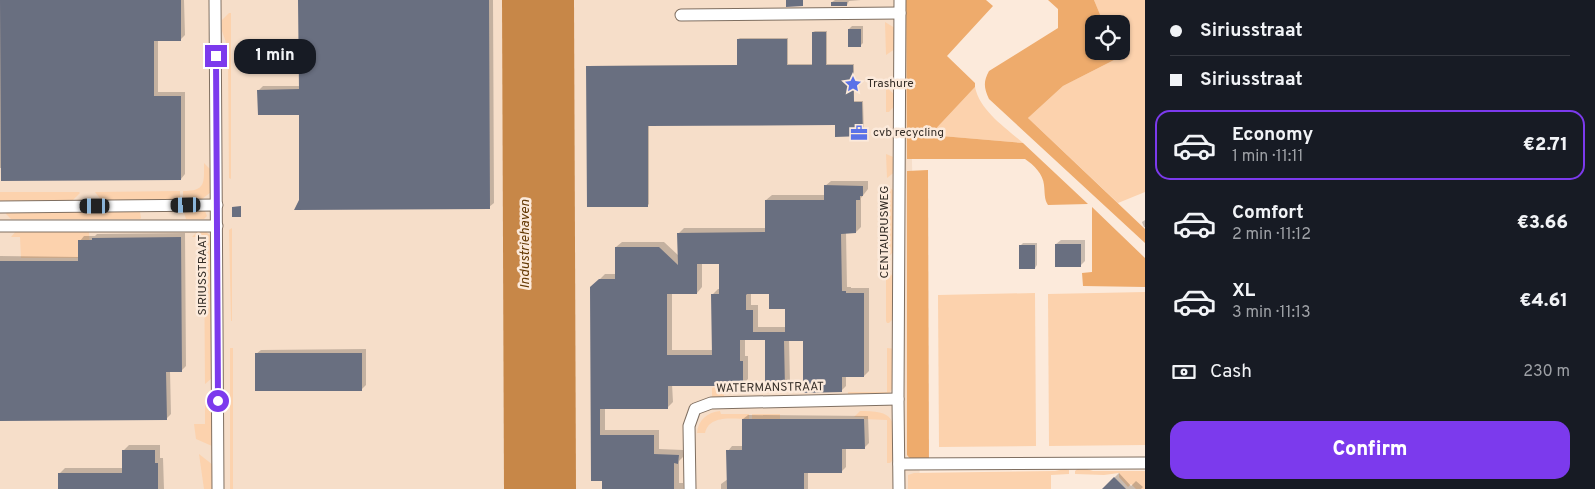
<!DOCTYPE html>
<meta charset="utf-8">
<style>
body{margin:0;font-family:Overpass,sans-serif;background:#20242c;color:#f1f3f6;height:100vh;display:flex;flex-direction:column;font-size:19px;white-space:nowrap}
*{box-sizing:border-box;margin:0}
p{font-size:16px;color:#9ea1a6}
.icon{flex:none;width:28px;height:28px;fill:none;stroke:currentColor;stroke-width:2;stroke-linecap:round;stroke-linejoin:round}
.map{position:relative;flex:1;overflow:hidden}
.panel{display:flex;flex-direction:column;background:#171b24;width:450px}
.panel>*{flex:none}
.hud{display:grid;align-content:center;height:110px;padding:0 25px;background:#171b24}
.fabs{position:absolute;left:1085px;top:15px;display:grid;gap:10px}
.fabs a{display:grid;place-items:center;width:45px;height:45px;border-radius:10px;background:#171b24;box-shadow:0 1px 4px #0004;font-size:25px}
.end{position:absolute;width:22px;height:22px;margin:-11px;border:6px solid #7c3aed;background:#fff;box-shadow:0 0 0 2px #fff}
.from{border-radius:50%}
.bubble{position:absolute;height:35px;border-radius:15px;background:#171b24;box-shadow:0 1px 4px #0004;font-size:16px;font-weight:800;line-height:35px;text-align:center}
.car{position:absolute;width:15px;height:30px;margin:-15px -8px;border-radius:6px;box-shadow:0 0 4px 1px #0007;background:linear-gradient(#222 24%,#8ab4d8 0 40%,#222 0 76%,#8ab4d8 0 86%,#222 0)}
.hud b{display:flex;align-items:center;gap:18px;height:48px;font-size:19px}
.hud b+b{border-top:1px solid #363941}
.hud i{width:12px;height:12px;background:#f1f3f6}
ul{padding:0;list-style:none}
li{display:flex;align-items:center;gap:15px;height:70px;margin:0 10px 8px;padding:0 15px;border:2px solid transparent;border-radius:15px}
li div{flex:1}
li b{display:block;font-size:19px}
li em{font-style:normal;font-weight:800}
li.current{border-color:#7c3aed}
li>.icon{width:45px;height:45px;stroke-width:1.5}
.pay{display:flex;align-items:center;gap:12px;height:55px;padding:0 25px;font-size:19px}
.pay p{margin-inline-start:auto}
.cta{display:flex;gap:10px;margin-top:auto;padding:10px 25px}
.cta a{flex:1;height:58px;border-radius:15px;background:#7c3aed;color:#fff;font-size:20px;font-weight:800;line-height:58px;text-align:center}
main{display:flex;flex:1;min-height:0}
.map>svg:first-child{display:block}
.built{fill:#f6dec9}
.green{fill:#fcd2ad}
.forest{fill:#eeab6c}
.water{fill:#c78748}
.shadow{fill:#0003;fill-rule:evenodd}
.building{fill:#696f80;fill-rule:evenodd}
.lines{fill:none;stroke-linecap:round;stroke-linejoin:round}
.street-casing{stroke:#7f6f61;stroke-width:13}
.street{stroke:#fff;stroke-width:11}
.route{stroke:#7c3aed;stroke-width:6}
.labels{text-anchor:middle;dominant-baseline:central;stroke-width:5;stroke-linejoin:round;paint-order:stroke}
.poi-label{font-size:12px;fill:#352e28;stroke:#fceadb;text-anchor:start}
.street-label{font-size:12px;fill:#352e28;stroke:#fceadb}
.water-label{font-size:14px;font-style:italic;fill:#643904;stroke:#fceadb}
</style>
<main>
<div class="map">
<svg width="1145" height="489" viewBox="0 0 1145 489">
<rect width="100%" height="100%" fill="#fceadb"/>
<g class="built">
<path d="M0 0H510L513 489H0Z"/>
<path d="M567 0H908L920 489H570Z"/>
</g>
<g class="green">
<path d="M1094 0H1145V192L1118 203 1028 118 1063 86 1118 58 1116 51H1121V24H1104Z"/>
<path d="M229 13H231V179L229 178 228 48 222 31V20Z"/>
<path d="M885 22 895 28V49L886 55Z"/>
<path d="M886 87 895 95V105L889 112H886Z"/>
<path d="M975 87C980 111 1005 127 1023 143L930 135Z"/>
<path d="M886 154 896 158V171L887 178Z"/>
<path d="M204 163 211 170V192L202 199 183 201V191C206 191 204 183 204 163Z"/>
<path d="M887 185 896 193V250L886 258Z"/>
<path d="M180 191V201H102L95 192Z"/>
<path d="M0 192H79L80 193 72 201 0 202Z"/>
<path d="M186 211H205L207 216 204 219H186L184 213Z"/>
<path d="M7 212H140L141 218 140 219H11L6 214Z"/>
<path d="M232 228V321H231L229 230Z"/>
<path d="M17 230H89L90 258H21L20 237H11Z"/>
<path d="M199 230 205 231 211 236 212 378 205 384 204 242 200 237H192Z"/>
<path d="M886 270 896 279V316L889 323H887L886 321Z"/>
<path d="M1145 292V445L1049 446 1048 294Z"/>
<path d="M1035 293 1036 446 939 447 938 295Z"/>
<rect x="230" y="348" width="3" height="141"/>
<path d="M887 348 896 349C895 364 898 384 888 395L848 397V392H887Z"/>
<path d="M718 387 720 391H724V400L712 397V388Z"/>
<path d="M205 397 213 402 212 446 196 439 194 424H205Z"/>
<path d="M720 411 721 414H749V419C734 419 709 414 705 433H697C698 420 708 412 720 411Z"/>
<path d="M860 411C899 410 893 423 897 456L890 463H887V420L864 419V417H854Z"/>
<rect x="752" y="414" width="28" height="5"/>
<path d="M199 454 213 465V489H204Z"/>
<path d="M1079 468 1087 469 1093 471H1145V489H1136L1131 484 1128 487 1119 477V473L1104 475 1075 474V471Z"/>
<path d="M1065 469 1069 470V474L1051 475V489H908V475L914 473 1055 471Z"/>
</g>
<g class="forest">
<path d="M906 0H986L993 6 947 56 975 83V87L930 135 1023 143 1088 204 1048 205C1044 199 1045 193 1044 185 1043 174 1034 165 1025 159H907Z"/>
<path d="M1048 0H1094L1104 24H1094V51H1116L1118 58 1063 86 1028 118 1145 229V243L989 99C984 88 983 82 989 71L1058 28V9Z"/>
<path d="M928 170 929 463 913 462 907 455V171Z"/>
<path d="M1092 207 1145 258V287L1083 286 1082 273 1092 272Z"/>
</g>
<path class="water" d="M502 0H574L576 489H504Z"/>
<g class="shadow">
<path d="M0 0H184L185 35 180 40H158V92H185V174L181 179 0 168Z"/>
<path d="M299 0H493L494 203 489 207 301 200 300 114 259 90 263 86H300Z"/>
<path d="M835 0H861L849 1 847 5 832 2Z"/>
<path d="M852 26H863V43L860 46 849 29Z"/>
<path d="M815 31H827V64H854V101H863L864 134 862 135 836 124 649 125V204L648 205 588 67 589 66 738 65V39L740 38H788V64H813V32Z"/>
<path d="M831 181H868V189L861 198V227L856 232H846L847 287H851V288H869V371L864 376H846V386L841 391 804 339 789 340 790 382 784 388 766 338 745 339V356H748V379L742 385 672 384 673 402 667 408H605V430H659V449L683 450V457L679 461V483H683V489H603V479H592L591 288 605 274H617L616 247 622 242H664L679 256V233L684 228H766V200L772 195H825V186ZM702 263H721V289H718L713 294V350H672V293H697L702 287ZM770 292 786 307V327H758V305H751V293Z"/>
<path d="M1145 220V227H1144L1142 222Z"/>
<path d="M185 233 186 366 181 371H170L171 414 166 419H0V256L80 257V241L84 236H95L97 234Z"/>
<path d="M1061 240H1085V261L1080 266 1056 244Z"/>
<path d="M1023 243H1037V265L1035 268 1020 246Z"/>
<path d="M366 349V385L362 389 256 354 261 350Z"/>
<path d="M748 415 868 416 869 443 864 448H846V467L841 472H808V489H869H721V484L728 479V451L732 446H743V419Z"/>
<path d="M129 445H160V458H163L164 489H59V474L65 468H123V451Z"/>
<path d="M1119 473 1131 486 1136 481 1143 487 1141 489H1103Z"/>
</g>
<g class="building">
<path d="M0 0H181V41H154V96H181V180L1 181Z"/>
<path d="M298 0H489L490 209 294 210 299 200V115H258L257 90 299 89Z"/>
<path d="M786 0H803V6L786 7Z"/>
<rect x="831" y="2" width="16" height="4"/>
<rect x="848" y="29" width="13" height="18"/>
<path d="M812 32H826V65H853L854 102H862L863 136 835 137V125L648 126V207H587L586 66 737 65V39H787V65H812Z"/>
<path d="M824 185 863 186V196H860V200H856V233L841 234 842 291H846V293H864V377H842V392L803 393V341H784L785 389H765V340H740V361H743V386H727L722 391 717 386H668V409H600V435H654V454L679 455 678 464 674 463V489H602V481H591L590 287 599 279H615V247H659L678 265 677 233 765 232V200H824ZM697 264H719V294H711L712 355H667V294H697ZM747 294H769V309H785V332H753V310H746V295Z"/>
<path d="M241 206V217H232V207Z"/>
<path d="M181 237 182 372H166L167 420 0 421V261H78V240H92V238Z"/>
<rect x="1055" y="244" width="26" height="23"/>
<rect x="1019" y="245" width="16" height="24"/>
<rect x="255" y="353" width="107" height="38"/>
<path d="M742 419H864L865 449H842V473H804V489H727L726 450H742Z"/>
<path d="M122 450H155V463H158V489H58V473H122Z"/>
<path d="M1114 477 1126 489H1102Z"/>
</g>
<g class="lines">
<g class="street-casing">
<g id="street">
<path d="M215 0 218 489"/>
<path d="M681 15 900 13"/>
<path d="M0 207 217 205"/>
<path d="M0 226H217"/>
<path d="M899 464 1144 463"/>
<path d="M690 489 689 426 695 409 711 403 898 399"/>
<path d="M899 489 898 399 900 0"/>
</g>
</g>
<use href="#street" class="street"/>
</g>
<g class="lines">
<path class="route" d="M216 56 218 401"/>
</g>
<defs>
<g id="sight-bare" transform="scale(1.35)"><path d="M0-6L1.8-2.2L6-1.7L2.9 1.2L3.7 5.4L0 3.3L-3.7 5.4L-2.9 1.2L-6-1.7L-1.8-2.2Z" fill="#5a72e8" stroke="#fceadb" stroke-width="2.5" paint-order="stroke"/></g>
<g id="office-bare" transform="scale(1.35)"><path d="M-6-3h4V-5.5h4V-3h4V5H-6ZM-1-4.5V-3h2v-1.5ZM-6 0V1H6V0Z" fill="#5a72e8" stroke="#fceadb" stroke-width="2.5" paint-order="stroke"/></g>
</defs>
<g fill-rule="evenodd">
<use href="#sight-bare" x="853" y="84"/>
<use href="#office-bare" x="859" y="133"/>
</g>
<g class="labels">
<g class="poi-label">
<text x="867" y="84">Trashure</text>
<text x="873" y="133">cvb recycling</text>
</g>
<g class="street-label">
<text transform="translate(885 232) rotate(-90)">CENTAURUSWEG</text>
<text transform="translate(203 275) rotate(-90)">SIRIUSSTRAAT</text>
<text transform="translate(770 388) rotate(-1)">WATERMANSTRAAT</text>
</g>
<g class="water-label">
<text transform="translate(525 244) rotate(-90)">Industriehaven</text>
</g>
</g>
</svg>
<div class="fabs">
<a><svg class="icon" aria-label="locate" viewBox="0 0 24 24"><circle cx="12" cy="12" r="6"/><path d="M12 2v4M12 18v4M2 12h4M18 12h4"/></svg></a>
</div>
<i class="end from" style="left:218px;top:401px"></i>
<i class="end" style="left:216px;top:56px"></i>
<div class="bubble" style="left:234px;top:39px;width:82px">1 min</div>
<i class="car" style="left:186px;top:205px;rotate:269deg"></i>
<i class="car" style="left:95px;top:206px;rotate:270deg"></i>
</div>
<section class="panel">
<div class="hud">
<b><i class="from"></i>Siriusstraat</b>
<b><i></i>Siriusstraat</b>
</div>
<ul>
<li class="current"><svg class="icon" aria-label="car" viewBox="0 0 24 24"><path d="M5 17H2v-5l4-1 3-4h7l3 4 3 1v5h-3M9 17h6M6 11h13"/><circle cx="7" cy="17" r="2"/><circle cx="17" cy="17" r="2"/></svg><div><b>Economy</b><p>1 min · 11:11</p></div><em>€2.71</em></li>
<li><svg class="icon" aria-label="car" viewBox="0 0 24 24"><path d="M5 17H2v-5l4-1 3-4h7l3 4 3 1v5h-3M9 17h6M6 11h13"/><circle cx="7" cy="17" r="2"/><circle cx="17" cy="17" r="2"/></svg><div><b>Comfort</b><p>2 min · 11:12</p></div><em>€3.66</em></li>
<li><svg class="icon" aria-label="car" viewBox="0 0 24 24"><path d="M5 17H2v-5l4-1 3-4h7l3 4 3 1v5h-3M9 17h6M6 11h13"/><circle cx="7" cy="17" r="2"/><circle cx="17" cy="17" r="2"/></svg><div><b>XL</b><p>3 min · 11:13</p></div><em>€4.61</em></li>
</ul>
<div class="pay"><svg class="icon" aria-label="cash" viewBox="0 0 24 24"><path d="M3 7h18v10H3z"/><circle cx="12" cy="12" r="2"/></svg>Cash<p>230 m</p></div>
<div class="cta"><a>Confirm</a></div>
</section>
</main>
